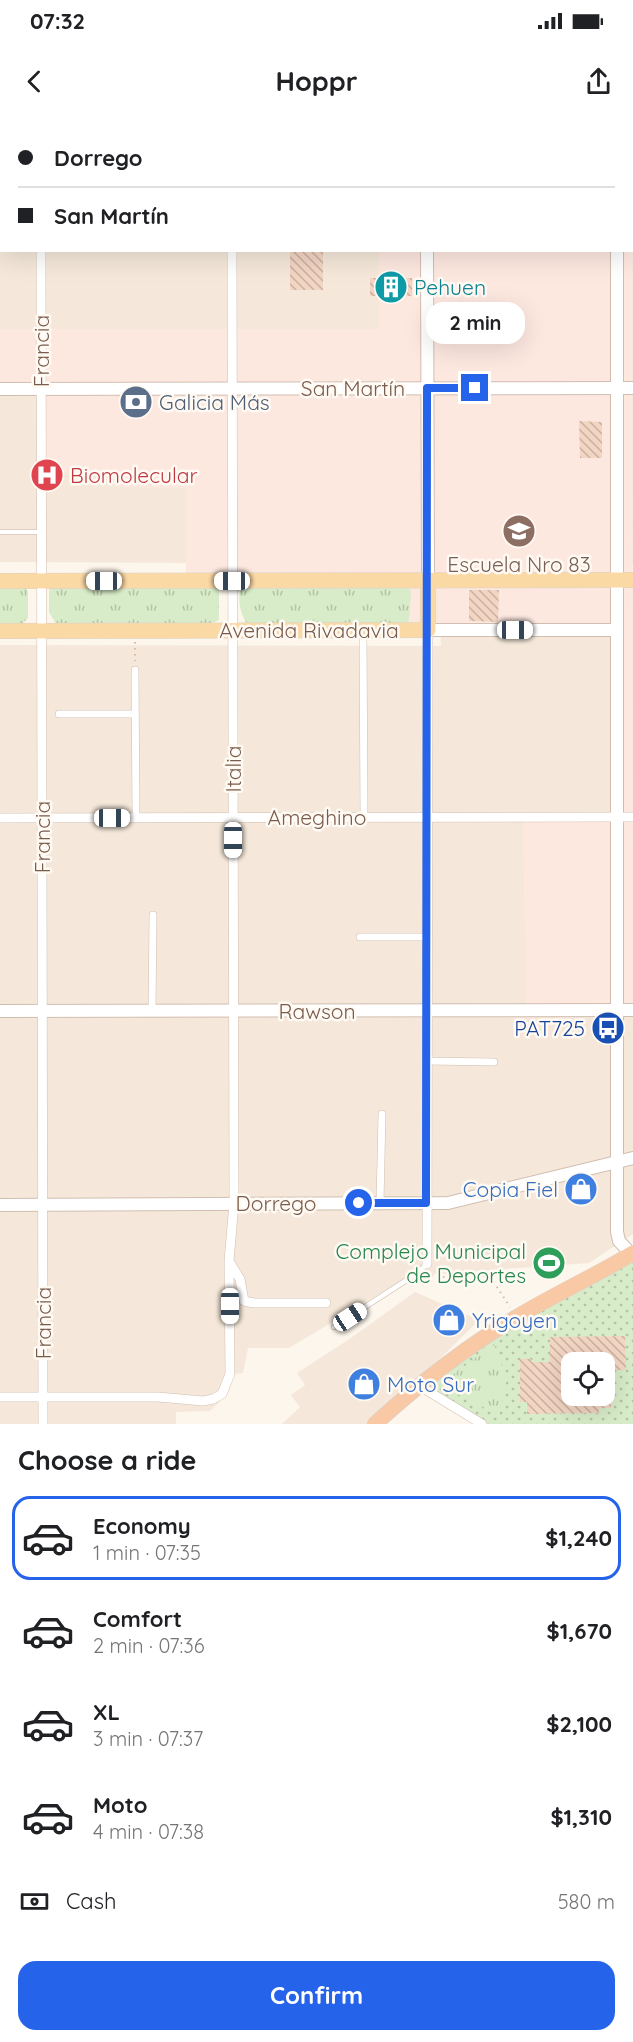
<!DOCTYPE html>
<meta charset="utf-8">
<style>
body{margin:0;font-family:Quicksand,sans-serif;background:#f6f6f6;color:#202124;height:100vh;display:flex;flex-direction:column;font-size:22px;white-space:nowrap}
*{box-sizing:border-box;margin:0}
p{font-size:20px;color:#757577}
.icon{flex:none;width:33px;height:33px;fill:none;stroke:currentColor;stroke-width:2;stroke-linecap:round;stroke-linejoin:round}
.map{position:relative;height:1304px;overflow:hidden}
.drawer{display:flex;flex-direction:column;background:#fff;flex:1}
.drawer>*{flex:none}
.top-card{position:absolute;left:0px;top:0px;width:633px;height:132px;box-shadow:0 6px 24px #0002;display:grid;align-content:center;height:132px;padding:0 18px;background:#fff}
.tools{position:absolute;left:561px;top:1232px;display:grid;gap:12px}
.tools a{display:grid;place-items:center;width:54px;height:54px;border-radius:12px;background:#fff;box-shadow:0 6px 24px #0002;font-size:30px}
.end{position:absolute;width:27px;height:27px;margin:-14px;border:8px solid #2563eb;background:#fff;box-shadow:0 0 0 3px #fff}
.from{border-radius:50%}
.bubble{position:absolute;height:42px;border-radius:18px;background:#fff;box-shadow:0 6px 24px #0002;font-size:20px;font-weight:700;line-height:42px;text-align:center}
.car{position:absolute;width:18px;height:36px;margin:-18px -9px;border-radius:8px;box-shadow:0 0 4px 2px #0007;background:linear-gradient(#fff 24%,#345 0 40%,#fff 0 76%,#345 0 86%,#fff 0)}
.top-card b{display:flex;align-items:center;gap:21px;height:57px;font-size:22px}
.top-card b+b{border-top:2px solid #e0e0e0}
.top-card i{width:15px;height:15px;background:#202124}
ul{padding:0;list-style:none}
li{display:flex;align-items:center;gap:18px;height:84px;margin:0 12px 9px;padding:0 6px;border:3px solid transparent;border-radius:18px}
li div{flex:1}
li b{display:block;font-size:22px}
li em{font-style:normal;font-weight:700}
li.current{border-color:#2563eb}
li>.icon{width:54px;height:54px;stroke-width:1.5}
h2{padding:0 18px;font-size:27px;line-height:72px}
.pay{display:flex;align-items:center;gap:15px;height:66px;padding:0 18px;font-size:22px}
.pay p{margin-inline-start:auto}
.primary-button{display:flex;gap:12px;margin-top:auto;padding:12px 18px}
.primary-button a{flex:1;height:69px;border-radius:18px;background:#2563eb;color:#fff;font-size:24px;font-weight:700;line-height:69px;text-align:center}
.status{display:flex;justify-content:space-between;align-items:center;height:42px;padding:0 30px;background:#fff;direction:ltr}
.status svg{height:16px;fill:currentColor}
header{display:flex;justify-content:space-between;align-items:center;height:78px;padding:0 18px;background:#fff;font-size:27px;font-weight:700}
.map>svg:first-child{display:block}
.residential{fill:#f5e8da;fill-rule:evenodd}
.commercial{fill:#fde8e0}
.grass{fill:url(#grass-dots);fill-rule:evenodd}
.park{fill:url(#park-tufts)}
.building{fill:url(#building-back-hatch)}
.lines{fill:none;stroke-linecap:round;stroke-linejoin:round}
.service-casing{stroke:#d1beb0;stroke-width:6}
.pedestrian-casing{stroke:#d1beb0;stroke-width:8}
.minor-casing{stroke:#d1beb0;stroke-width:10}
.tertiary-casing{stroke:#d1beb0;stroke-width:14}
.primary-casing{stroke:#dad1cd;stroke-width:16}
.trunk-casing{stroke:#dad1cd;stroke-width:16}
.path{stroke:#d9b8a5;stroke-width:2;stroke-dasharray:1.5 4.5;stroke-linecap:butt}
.service{stroke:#fff;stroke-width:4.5}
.pedestrian{stroke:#fff;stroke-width:7}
.minor{stroke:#fff;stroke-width:9}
.tertiary{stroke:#fff;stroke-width:12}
.primary{stroke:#fbd9a5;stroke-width:15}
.trunk{stroke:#f9c8a4;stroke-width:15}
.route{stroke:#2563eb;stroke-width:8}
.labels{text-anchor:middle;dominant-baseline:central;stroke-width:5;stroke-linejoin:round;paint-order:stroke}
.culture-label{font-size:21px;fill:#0d838f;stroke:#fffaf3;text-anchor:start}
.street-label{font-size:21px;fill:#7a5c4d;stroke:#fffaf3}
.service-label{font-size:21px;fill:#4e5e75;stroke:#fffaf3;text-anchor:start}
.health-label{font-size:21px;fill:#be3a42;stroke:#fffaf3;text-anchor:start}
.education-label{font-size:21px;fill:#785e54;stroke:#fffaf3}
.transit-label{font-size:21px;fill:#164399;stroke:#fffaf3;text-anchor:end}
.shop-label{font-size:21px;fill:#366cbe;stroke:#fffaf3;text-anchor:start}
.leisure-label{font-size:21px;fill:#27864d;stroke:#fffaf3;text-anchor:end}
</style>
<div class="status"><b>07:32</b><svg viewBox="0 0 49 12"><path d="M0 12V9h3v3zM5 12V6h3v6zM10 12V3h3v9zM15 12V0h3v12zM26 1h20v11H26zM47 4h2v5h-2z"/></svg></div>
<header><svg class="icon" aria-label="back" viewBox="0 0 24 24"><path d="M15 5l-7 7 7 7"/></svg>Hoppr<svg class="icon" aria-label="share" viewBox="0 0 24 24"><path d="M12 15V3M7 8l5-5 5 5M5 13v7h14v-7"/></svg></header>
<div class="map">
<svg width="633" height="1304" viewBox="0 0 633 1304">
<defs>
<pattern id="grass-dots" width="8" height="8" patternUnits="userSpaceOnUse" patternTransform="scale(1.5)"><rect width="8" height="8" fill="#d8ecc9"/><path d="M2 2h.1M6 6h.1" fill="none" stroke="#b4c2a5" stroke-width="1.8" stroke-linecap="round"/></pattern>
<pattern id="park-tufts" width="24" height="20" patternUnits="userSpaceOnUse" patternTransform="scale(1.5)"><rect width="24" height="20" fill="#d8ecc9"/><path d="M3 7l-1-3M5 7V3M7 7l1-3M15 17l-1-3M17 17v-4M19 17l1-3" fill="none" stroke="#b4c2a5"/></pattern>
<pattern id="building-back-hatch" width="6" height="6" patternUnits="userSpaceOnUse" patternTransform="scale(1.5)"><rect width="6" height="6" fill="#f3d5c3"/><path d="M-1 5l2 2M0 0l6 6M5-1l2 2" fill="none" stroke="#cab0a1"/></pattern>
</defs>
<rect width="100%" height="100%" fill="#fdf6ec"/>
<g class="residential">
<path d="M0 0H633V445L0 442ZM2 2H632V130H2Z"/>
<path d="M439 466H633V1114L589 1143 409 1156 289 1228H248L243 1253 235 1254 226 1276 210 1291 176 1292V1304H0V525L441 526Z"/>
<path d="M415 1172 479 1200 374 1304H282L300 1287 291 1275 305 1265 297 1253 348 1220Z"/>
</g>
<g class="commercial">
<path d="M427 0H617V1L427 2Z"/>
<path d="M632 15 633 890H526L523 697H618L617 510H428L186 461V368L115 367V352H42L41 269H0V209H379V131L632 130Z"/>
</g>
<path class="grass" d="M633 1133V1304H482L418 1265ZM572 1242H604V1275H572Z"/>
<g class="park">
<path d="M406 463 411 472 409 501 396 506 250 508C241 498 235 477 243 465Z"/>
<path d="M0 464H22L28 471V498L23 503H0Z"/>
<path d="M55 464H211L219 469V500L208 505 57 506 49 492V470Z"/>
<path d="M494 1224 507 1259 499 1295 439 1265Z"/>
</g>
<g class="building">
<rect x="290" y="130" width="33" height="40"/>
<rect x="370" y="158" width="42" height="18"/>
<path d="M579 301 602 302V338H580Z"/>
<path d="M469 470H499L498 502 469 501Z"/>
<path d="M625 1216 626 1250H604V1242H572V1275H611V1288H599V1293L527 1294V1282H520V1239H531V1242H550V1217Z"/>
</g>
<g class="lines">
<g class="service-casing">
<g id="service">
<path d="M632 15H633"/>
<path d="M0 412H42"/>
<path d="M334 1207 416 1154 427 1144"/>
</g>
</g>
<g class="pedestrian-casing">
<g id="pedestrian">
<path d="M363 510 364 697"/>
<path d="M135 550 136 698"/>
<path d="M59 594H135"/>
<path d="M360 817H428"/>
<path d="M152 891 153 795"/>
<path d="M427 941 494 942"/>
<path d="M380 1083 382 994"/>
</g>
</g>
<g class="minor-casing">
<g id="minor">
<path d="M41 0V2"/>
<path d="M232 0V2"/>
<path d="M427 0V2"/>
<path d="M617 0V2"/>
<path d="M632 76H633"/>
<path d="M0 77H2"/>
<path d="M41 130 43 1304"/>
<path d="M0 698 633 697"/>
<path d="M230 1143 240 1159 244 1181 254 1183H326"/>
<path d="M427 1144 428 510"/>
<path d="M418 1265 482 1304"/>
<path d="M0 1277H158L203 1281 213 1279 222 1274 230 1254 229 1141 234 1083 232 130"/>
</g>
</g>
<g class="tertiary-casing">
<g id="tertiary">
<path d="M427 130 428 461"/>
<path d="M617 130V1112L619 1121 633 1136"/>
<path d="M0 269 633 268"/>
<path d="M428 510H617"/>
<path d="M0 891 633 890"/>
<path d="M0 1085 448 1083 633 1038"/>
</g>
</g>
<g class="primary-casing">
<g id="primary">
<path d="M0 461 633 460"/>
<path d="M0 511 428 510V461"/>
</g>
</g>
<g class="trunk-casing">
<path id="trunk" d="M375 1304C419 1264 465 1227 517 1197 555 1174 595 1156 633 1133"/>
</g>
<g class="path">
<path d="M135 522V541"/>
<path d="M425 1155 462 1159 477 1154 491 1158 510 1187"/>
</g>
<use href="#service" class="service"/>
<use href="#pedestrian" class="pedestrian"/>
<use href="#minor" class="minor"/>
<use href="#tertiary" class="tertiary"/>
<use href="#primary" class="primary"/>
<use href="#trunk" class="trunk"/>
</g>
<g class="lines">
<path class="route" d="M359 1083H426L427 268H475"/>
</g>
<defs>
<g id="building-disc" transform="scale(1.725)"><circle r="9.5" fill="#0f9aa8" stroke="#fffaf3"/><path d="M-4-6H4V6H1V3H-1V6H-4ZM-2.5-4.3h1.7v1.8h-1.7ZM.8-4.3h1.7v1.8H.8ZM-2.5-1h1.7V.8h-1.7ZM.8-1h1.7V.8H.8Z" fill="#fff"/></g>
<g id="bank-disc" transform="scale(1.725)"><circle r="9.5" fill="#5c6f8a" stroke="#fffaf3"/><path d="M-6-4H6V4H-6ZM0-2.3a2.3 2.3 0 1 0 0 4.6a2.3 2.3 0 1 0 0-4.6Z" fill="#fff"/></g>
<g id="hospital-disc" transform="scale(1.725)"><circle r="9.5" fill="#e0444e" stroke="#fffaf3"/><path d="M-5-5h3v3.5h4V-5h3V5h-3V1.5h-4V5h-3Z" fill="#fff"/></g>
<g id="school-disc" transform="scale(1.725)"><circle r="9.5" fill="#8d6e63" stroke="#fffaf3"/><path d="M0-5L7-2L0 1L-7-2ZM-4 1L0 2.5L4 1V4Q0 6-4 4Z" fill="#fff"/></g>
<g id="bus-disc" transform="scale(1.725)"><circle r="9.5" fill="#1a4fb4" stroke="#fffaf3"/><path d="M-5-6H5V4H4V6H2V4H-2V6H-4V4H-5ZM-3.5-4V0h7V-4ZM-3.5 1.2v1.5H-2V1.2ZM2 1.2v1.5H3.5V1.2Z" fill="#fff"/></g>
<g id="shop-disc" transform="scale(1.725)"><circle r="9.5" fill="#3f7fe0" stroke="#fffaf3"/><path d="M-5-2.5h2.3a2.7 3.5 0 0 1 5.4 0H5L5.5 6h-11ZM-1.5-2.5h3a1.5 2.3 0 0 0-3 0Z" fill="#fff"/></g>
<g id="stadium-disc" transform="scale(1.725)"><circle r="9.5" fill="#2e9e5b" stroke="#fffaf3"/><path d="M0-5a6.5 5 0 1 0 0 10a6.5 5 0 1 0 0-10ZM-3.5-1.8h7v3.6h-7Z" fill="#fff"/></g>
</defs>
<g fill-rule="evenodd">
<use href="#building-disc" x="391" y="167"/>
<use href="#bank-disc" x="136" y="282"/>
<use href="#hospital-disc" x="47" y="355"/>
<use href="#school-disc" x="519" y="411"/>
<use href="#bus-disc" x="608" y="908"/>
<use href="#shop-disc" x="581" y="1069"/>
<use href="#stadium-disc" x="549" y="1143"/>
<use href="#shop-disc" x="449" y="1200"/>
<use href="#shop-disc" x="364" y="1264"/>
</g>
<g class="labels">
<g class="culture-label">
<text x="414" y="167">Pehuen</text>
</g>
<g class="street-label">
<text transform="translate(41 231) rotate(-90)">Francia</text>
<text x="353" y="268">San Martín</text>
<text x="309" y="510">Avenida Rivadavia</text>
<text transform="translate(233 649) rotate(-90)">Italia</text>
<text x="317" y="697">Ameghino</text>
<text transform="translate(42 717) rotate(-90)">Francia</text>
<text x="317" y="891">Rawson</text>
<text x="276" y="1083">Dorrego</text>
<text transform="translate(43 1203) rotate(-90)">Francia</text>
</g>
<g class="service-label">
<text x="159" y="282">Galicia Más</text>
</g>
<g class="health-label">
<text x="70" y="355">Biomolecular</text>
</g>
<g class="education-label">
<text x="519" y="444">Escuela Nro 83</text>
</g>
<g class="transit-label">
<text x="585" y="908">PAT725</text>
</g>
<g class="shop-label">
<text x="558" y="1069" text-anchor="end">Copia Fiel</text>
<text x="472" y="1200">Yrigoyen</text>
<text x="387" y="1264">Moto Sur</text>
</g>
<g class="leisure-label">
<text x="526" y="1131">Complejo Municipal<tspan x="526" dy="24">de Deportes</tspan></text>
</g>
</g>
</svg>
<div class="tools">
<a><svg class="icon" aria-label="locate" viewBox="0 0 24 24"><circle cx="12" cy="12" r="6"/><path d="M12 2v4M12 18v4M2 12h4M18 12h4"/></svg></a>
</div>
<i class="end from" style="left:359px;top:1083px"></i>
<i class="end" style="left:475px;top:268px"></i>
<div class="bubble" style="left:426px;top:182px;width:99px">2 min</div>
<i class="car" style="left:104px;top:461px;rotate:270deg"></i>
<i class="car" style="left:232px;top:461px;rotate:270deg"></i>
<i class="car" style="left:515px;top:510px;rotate:90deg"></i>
<i class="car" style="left:112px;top:698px;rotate:90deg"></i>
<i class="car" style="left:233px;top:720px;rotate:180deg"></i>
<i class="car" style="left:230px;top:1186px;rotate:180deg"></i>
<i class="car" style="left:350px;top:1197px;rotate:57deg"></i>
<div class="top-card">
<b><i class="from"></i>Dorrego</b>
<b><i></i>San Martín</b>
</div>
</div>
<section class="drawer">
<h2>Choose a ride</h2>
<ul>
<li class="current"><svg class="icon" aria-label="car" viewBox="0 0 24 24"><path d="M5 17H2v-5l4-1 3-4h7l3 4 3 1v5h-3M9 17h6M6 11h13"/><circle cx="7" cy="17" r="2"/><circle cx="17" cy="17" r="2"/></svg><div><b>Economy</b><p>1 min · 07:35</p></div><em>$1,240</em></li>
<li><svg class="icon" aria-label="car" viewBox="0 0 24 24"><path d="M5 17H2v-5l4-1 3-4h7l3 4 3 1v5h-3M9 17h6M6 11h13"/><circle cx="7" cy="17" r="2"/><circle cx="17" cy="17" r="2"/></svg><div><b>Comfort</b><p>2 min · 07:36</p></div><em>$1,670</em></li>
<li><svg class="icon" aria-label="car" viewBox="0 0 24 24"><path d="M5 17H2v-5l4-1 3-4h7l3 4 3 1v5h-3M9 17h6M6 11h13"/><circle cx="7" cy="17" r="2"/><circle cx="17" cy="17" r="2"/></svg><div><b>XL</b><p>3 min · 07:37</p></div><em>$2,100</em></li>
<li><svg class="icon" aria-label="car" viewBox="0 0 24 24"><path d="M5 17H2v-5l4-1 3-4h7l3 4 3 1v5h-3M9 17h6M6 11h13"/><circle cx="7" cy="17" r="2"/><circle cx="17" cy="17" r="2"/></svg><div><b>Moto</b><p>4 min · 07:38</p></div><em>$1,310</em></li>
</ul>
<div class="pay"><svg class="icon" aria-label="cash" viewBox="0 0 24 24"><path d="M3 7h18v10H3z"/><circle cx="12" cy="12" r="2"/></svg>Cash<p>580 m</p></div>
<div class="primary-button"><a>Confirm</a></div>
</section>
